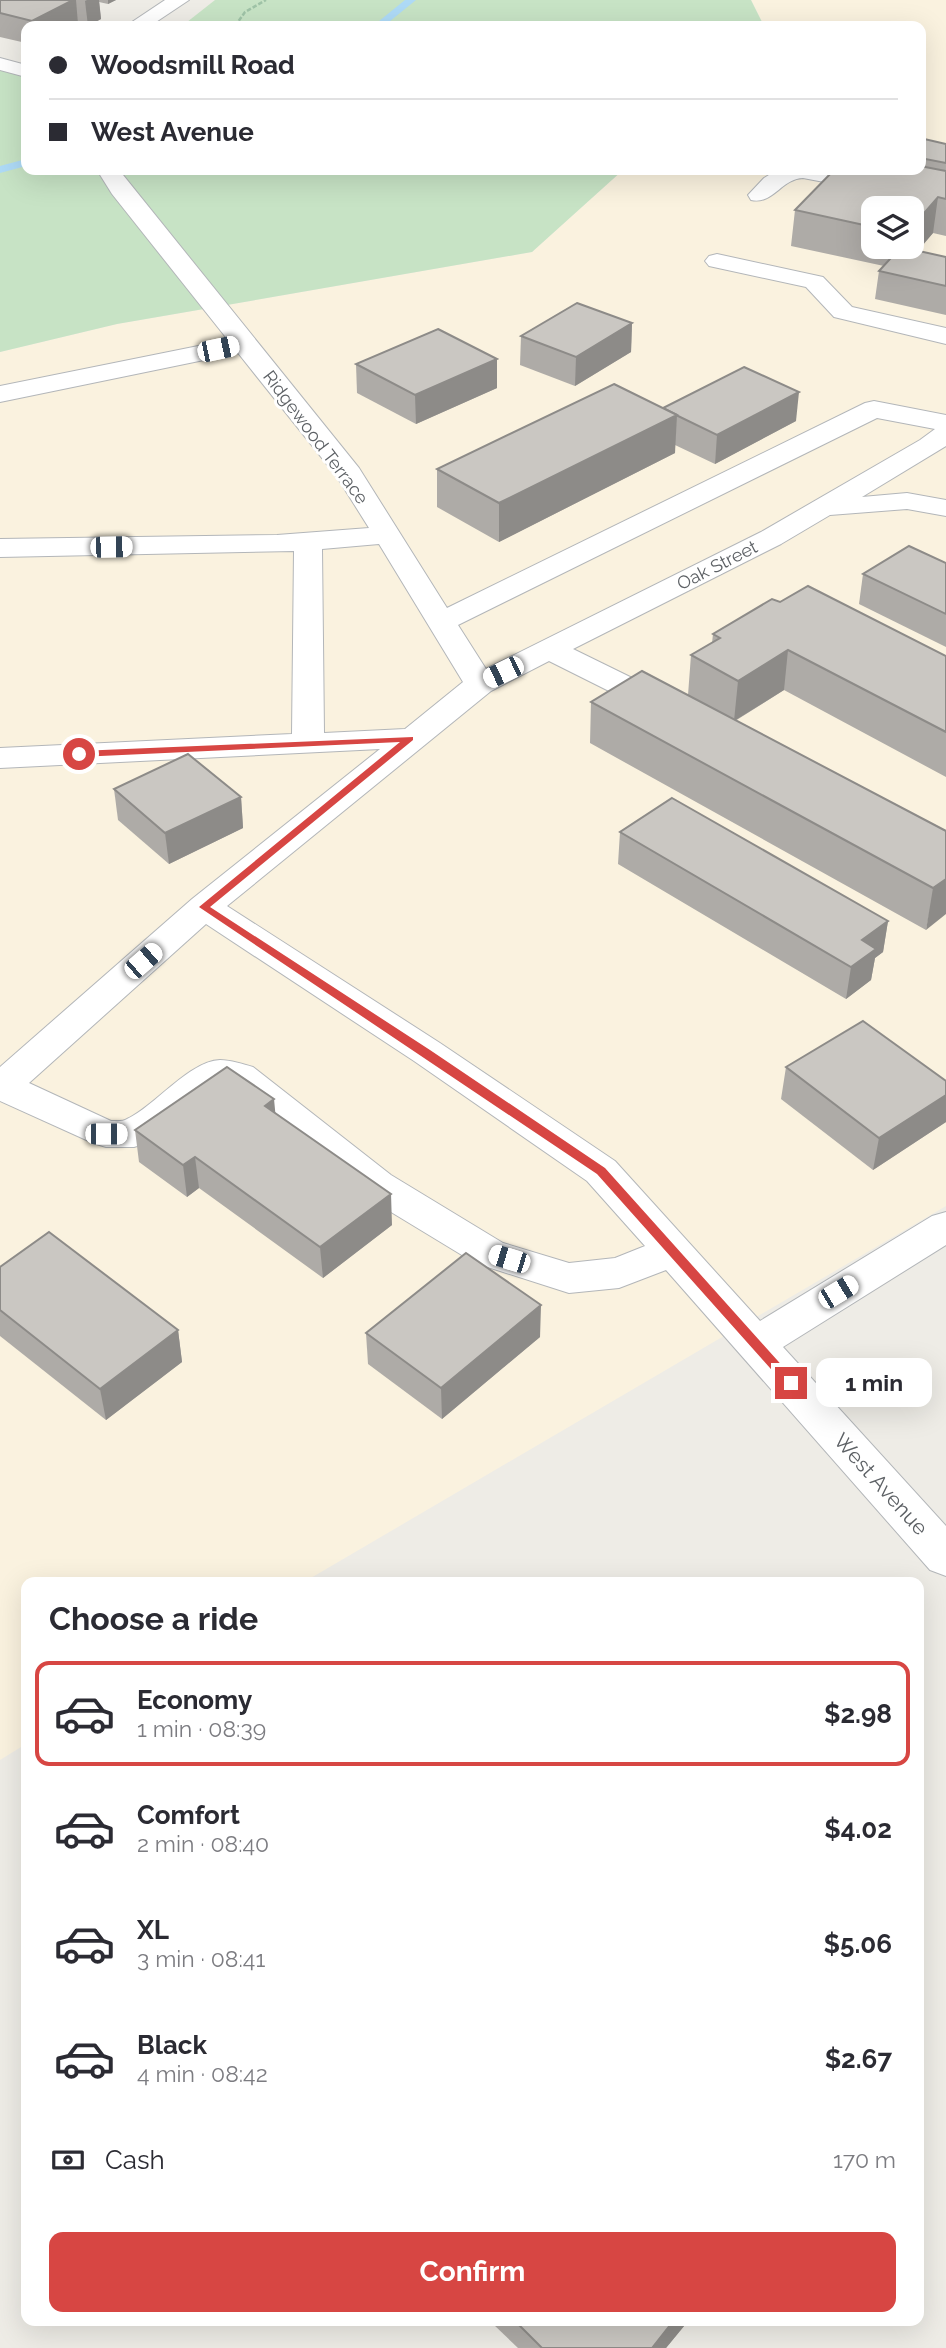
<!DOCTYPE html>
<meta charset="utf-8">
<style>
body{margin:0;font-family:Raleway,sans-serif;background:#f7f7f7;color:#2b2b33;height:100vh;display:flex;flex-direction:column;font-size:26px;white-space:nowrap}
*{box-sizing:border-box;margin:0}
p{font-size:23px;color:#7c7c81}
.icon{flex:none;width:38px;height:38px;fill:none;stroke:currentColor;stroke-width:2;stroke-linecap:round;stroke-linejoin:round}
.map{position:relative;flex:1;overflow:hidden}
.sheet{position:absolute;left:21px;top:1577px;width:903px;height:749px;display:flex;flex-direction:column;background:#fff;border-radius:14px;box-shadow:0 7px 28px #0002}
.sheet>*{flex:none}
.top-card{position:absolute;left:21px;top:21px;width:905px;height:154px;border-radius:14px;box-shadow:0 7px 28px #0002;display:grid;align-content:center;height:154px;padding:0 28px;background:#fff}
.controls{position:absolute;left:861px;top:196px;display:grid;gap:14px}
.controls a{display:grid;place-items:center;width:63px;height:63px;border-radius:14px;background:#fff;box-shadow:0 7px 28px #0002;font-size:35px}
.end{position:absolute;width:32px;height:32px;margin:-16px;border:9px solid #d74643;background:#fff;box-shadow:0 0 0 4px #fff}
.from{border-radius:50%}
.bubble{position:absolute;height:49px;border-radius:14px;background:#fff;box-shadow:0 7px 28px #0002;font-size:23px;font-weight:700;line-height:49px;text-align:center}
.car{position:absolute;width:21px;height:42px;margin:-21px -10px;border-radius:9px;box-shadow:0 0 5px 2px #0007;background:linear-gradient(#fff 24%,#345 0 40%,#fff 0 76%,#345 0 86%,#fff 0)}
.top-card b{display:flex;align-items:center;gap:24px;height:66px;font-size:26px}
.top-card b+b{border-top:2px solid #e1e1e2}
.top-card i{width:18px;height:18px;background:#2b2b33}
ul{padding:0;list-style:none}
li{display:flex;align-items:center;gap:21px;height:105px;margin:0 14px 10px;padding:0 14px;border:4px solid transparent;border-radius:14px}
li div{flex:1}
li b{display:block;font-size:26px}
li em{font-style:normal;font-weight:700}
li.on{border-color:#d74643}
li>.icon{width:63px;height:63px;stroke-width:1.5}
h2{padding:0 28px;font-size:32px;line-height:84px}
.pay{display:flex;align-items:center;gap:18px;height:77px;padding:0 28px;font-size:26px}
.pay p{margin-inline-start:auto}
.primary-button{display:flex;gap:14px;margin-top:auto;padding:14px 28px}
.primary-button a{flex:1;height:80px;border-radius:14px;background:#d74643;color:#fff;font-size:28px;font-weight:700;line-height:80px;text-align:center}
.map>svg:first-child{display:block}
.commercial{fill:#faf2df;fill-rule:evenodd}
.green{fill:#c7e3c5}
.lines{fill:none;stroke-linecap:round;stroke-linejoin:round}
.stream{fill:#aedaf6;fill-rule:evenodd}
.minor-casing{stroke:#b3b6b9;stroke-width:2}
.path{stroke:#9fc3a7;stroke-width:2.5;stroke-dasharray:4.5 2;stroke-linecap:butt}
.minor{fill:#fff;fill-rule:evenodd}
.wall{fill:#aeaba7;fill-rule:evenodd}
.shaded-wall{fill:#8d8b88}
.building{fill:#cac7c2;stroke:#8d8b88;stroke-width:2}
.route{fill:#d74643}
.labels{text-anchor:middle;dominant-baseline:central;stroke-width:6;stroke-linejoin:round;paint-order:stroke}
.far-street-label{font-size:18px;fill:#5d6165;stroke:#fff}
.street-label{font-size:21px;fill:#5d6165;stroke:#fff}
</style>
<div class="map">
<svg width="946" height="2348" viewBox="0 0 946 2348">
<rect width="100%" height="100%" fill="#eeece6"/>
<path class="commercial" d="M751 0H946V1206L304 1582H26V1744L0 1760V352L117 324 532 252 623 170H920V26H764ZM873 208H912V247H873Z"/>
<g class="green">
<path d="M215 0H751L764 26H182Z"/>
<path d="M0 64 26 71V170H623L532 252 117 324 0 352Z"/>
</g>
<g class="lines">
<g class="stream">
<path d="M405 0H416L384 26H373Z"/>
<path d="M26 159V166L0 173V166Z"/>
</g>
<g class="minor-casing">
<g id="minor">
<path d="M165 0H189L150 26H126Z"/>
<path d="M0 58 26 65V77L0 70Z"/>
<path d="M97 170H119L359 468 447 608 865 403 874 401 946 415V446L862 497 907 493 946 500V516L907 509 830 515 781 544 573 649 677 700 682 707 677 714 666 716 655 714 549 661 491 691 227 906 440 1043 615 1161 760 1321 932 1216 946 1212V1245L783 1347 946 1526V1576L930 1570 666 1270 619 1288 569 1293 475 1263 363 1195 230 1087H225L195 1105 147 1143 134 1147H106L93 1143 0 1101V1067L192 899 380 749 0 768V748L292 734 294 551 0 557V539L277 535 369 528 337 477 238 353 0 402V386L228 340 112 194ZM877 418 935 429 920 440 761 532 486 669 458 625ZM379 544 463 682 405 729 324 733 322 549ZM206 924 414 1061 587 1181 645 1246 615 1258 569 1263 503 1243 391 1175 253 1067C243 1064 231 1060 220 1060 189 1061 154 1107 127 1119 123 1122 116 1121 111 1121L29 1083Z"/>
<path d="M777 170H836L946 191V205L803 178C781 179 773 205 751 200L748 195 764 178Z"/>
<path d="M717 254 823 277 852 307 946 328V344L834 317 806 287 709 266 705 261 709 256Z"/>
</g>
</g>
<path class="path" d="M235 26 245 12 266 0"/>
<use href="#minor" class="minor"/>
</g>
<g class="wall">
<path d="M0 0H116L108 4 99 2 101 19 88 26 78 24 74 26H26V43L0 37Z"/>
<path d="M920 138 946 144V236L933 233 918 251 946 257V315L875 299 879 271 884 266 791 246 795 210 920 170ZM873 208H912V247H873Z"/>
<path d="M632 323 631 352 575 386 520 365 521 336Z"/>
<path d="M356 364 497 388 416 424 357 393Z"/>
<path d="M663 408 796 421 715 464 675 445V453L499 542 437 507V469Z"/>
<path d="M946 563V647L859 604 863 574Z"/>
<path d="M780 602 946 656V777L784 690 735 721 946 831 926 930 590 743 591 702 688 695 691 655 712 643 713 634Z"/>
<path d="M114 789 241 797 243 828 169 864 118 820Z"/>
<path d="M620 832 888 921 883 952 875 958 871 980 846 999 618 864Z"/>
<path d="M786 1067 946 1081V1122L873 1170 781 1099Z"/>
<path d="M275 1114 392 1225 323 1278 199 1188 187 1197 139 1162 135 1130Z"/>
<path d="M0 1267 178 1330 182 1362 106 1420 0 1336Z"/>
<path d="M366 1333 540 1337 442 1419 368 1364Z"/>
<path d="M493 2320H689L666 2348H518L493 2324Z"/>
</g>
<g class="shaded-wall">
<path d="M73 0H76L78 24 74 26H33L32 21Z"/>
<path d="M87 0H99L101 19 88 26 85 1Z"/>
<path d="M108 0H116L108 4Z"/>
<path d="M938 197 933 233 901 270 904 247H912V227Z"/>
<path d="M632 323 631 352 575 386 576 357Z"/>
<path d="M497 359V388L416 424 415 395Z"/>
<path d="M799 392 796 421 715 464 717 435Z"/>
<path d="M677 415 675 453 499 542V503Z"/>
<path d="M788 650 784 690 734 721 738 681Z"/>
<path d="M241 797 243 828 169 864 165 833Z"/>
<path d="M946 879V914L926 930 933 888Z"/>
<path d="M888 921 883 952 875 958 871 980 846 999 851 967 862 940Z"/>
<path d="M946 1095V1122L873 1170 879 1138Z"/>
<path d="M274 1099 277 1131 265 1106Z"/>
<path d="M195 1157 199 1188 187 1197 183 1165Z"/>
<path d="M391 1194 392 1225 323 1278 320 1247Z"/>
<path d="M541 1305 540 1337 442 1419 441 1388Z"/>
<path d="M178 1330 182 1362 106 1420 100 1389Z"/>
<path d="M674 2320H689L666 2348H652Z"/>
</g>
<g class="building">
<path d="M0 0H73L32 21 0 13Z"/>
<path d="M920 138 946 144V163L920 158Z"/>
<path d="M920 166 946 171V199L938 197 912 227V208H873V227L795 210 834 170H920Z"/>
<path d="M901 247 946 257V286L879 271Z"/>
<path d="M577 303 632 323 576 357 521 336Z"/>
<path d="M438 329 497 359 415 395 356 364Z"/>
<path d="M744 367 799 392 717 435 676 415H677L663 408Z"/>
<path d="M614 384 677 415 499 503 437 469Z"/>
<path d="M909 546 946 563V614L863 574Z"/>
<path d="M808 586 946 656V732L788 650 738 681 691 655 720 638 713 634 772 599 780 602Z"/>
<path d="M642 671 946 831V879L933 888 591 702Z"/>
<path d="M188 754 241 797 165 833 114 789Z"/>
<path d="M672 798 888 921 862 940 876 949 851 967 620 832Z"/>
<path d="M863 1021 946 1081V1095L879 1138 786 1067Z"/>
<path d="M227 1067 274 1099 265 1106 391 1194 320 1247 195 1157 183 1165 135 1130Z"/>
<path d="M49 1232 178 1330 100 1389 0 1310V1267Z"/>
<path d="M466 1253 541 1305 441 1388 366 1333Z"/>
<path d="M514 2320H674L652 2348H542Z"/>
</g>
<path class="route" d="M413 737V740L210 907 430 1050 605 1168 795 1380V1386H786L597 1174 199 907 400 742 79 757 75 754 79 751Z"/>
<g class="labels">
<g class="far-street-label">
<text transform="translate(316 437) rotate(53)">Ridgewood Terrace</text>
<text transform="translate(717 565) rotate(-27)">Oak Street</text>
</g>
<g class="street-label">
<text transform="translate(881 1484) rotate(48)">West Avenue</text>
</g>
</g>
</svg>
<div class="controls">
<a><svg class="icon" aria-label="layers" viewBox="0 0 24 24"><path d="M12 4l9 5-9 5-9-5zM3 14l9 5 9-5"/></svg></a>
</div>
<i class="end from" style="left:79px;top:754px"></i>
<i class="end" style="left:791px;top:1383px"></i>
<div class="bubble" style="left:816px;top:1358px;width:116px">1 min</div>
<i class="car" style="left:218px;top:349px;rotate:78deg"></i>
<i class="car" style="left:111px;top:547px;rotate:89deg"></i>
<i class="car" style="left:503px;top:672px;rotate:244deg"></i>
<i class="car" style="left:143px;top:961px;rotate:49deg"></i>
<i class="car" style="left:106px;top:1134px;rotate:90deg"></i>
<i class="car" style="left:509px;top:1259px;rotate:287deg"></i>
<i class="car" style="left:838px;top:1292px;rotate:59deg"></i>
<div class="top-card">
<b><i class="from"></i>Woodsmill Road</b>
<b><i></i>West Avenue</b>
</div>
<section class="sheet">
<h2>Choose a ride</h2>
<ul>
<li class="on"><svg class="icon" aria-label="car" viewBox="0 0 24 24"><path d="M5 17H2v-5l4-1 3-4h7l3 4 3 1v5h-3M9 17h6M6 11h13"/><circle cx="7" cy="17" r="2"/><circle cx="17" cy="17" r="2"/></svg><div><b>Economy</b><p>1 min · 08:39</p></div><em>$2.98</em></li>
<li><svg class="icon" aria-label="car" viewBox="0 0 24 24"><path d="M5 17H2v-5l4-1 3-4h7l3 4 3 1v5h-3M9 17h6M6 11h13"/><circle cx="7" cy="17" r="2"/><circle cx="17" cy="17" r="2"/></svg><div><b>Comfort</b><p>2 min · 08:40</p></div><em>$4.02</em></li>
<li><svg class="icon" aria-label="car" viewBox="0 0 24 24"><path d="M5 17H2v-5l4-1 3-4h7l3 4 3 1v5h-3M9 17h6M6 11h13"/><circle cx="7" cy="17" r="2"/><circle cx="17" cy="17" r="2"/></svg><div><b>XL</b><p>3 min · 08:41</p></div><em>$5.06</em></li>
<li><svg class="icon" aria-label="car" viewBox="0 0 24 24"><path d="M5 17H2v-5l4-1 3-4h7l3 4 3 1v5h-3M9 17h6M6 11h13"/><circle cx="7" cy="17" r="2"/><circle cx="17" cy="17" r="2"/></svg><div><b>Black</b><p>4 min · 08:42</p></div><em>$2.67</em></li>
</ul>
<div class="pay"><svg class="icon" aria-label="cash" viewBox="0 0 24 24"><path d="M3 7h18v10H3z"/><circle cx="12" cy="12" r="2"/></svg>Cash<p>170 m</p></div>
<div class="primary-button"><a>Confirm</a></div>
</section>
</div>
